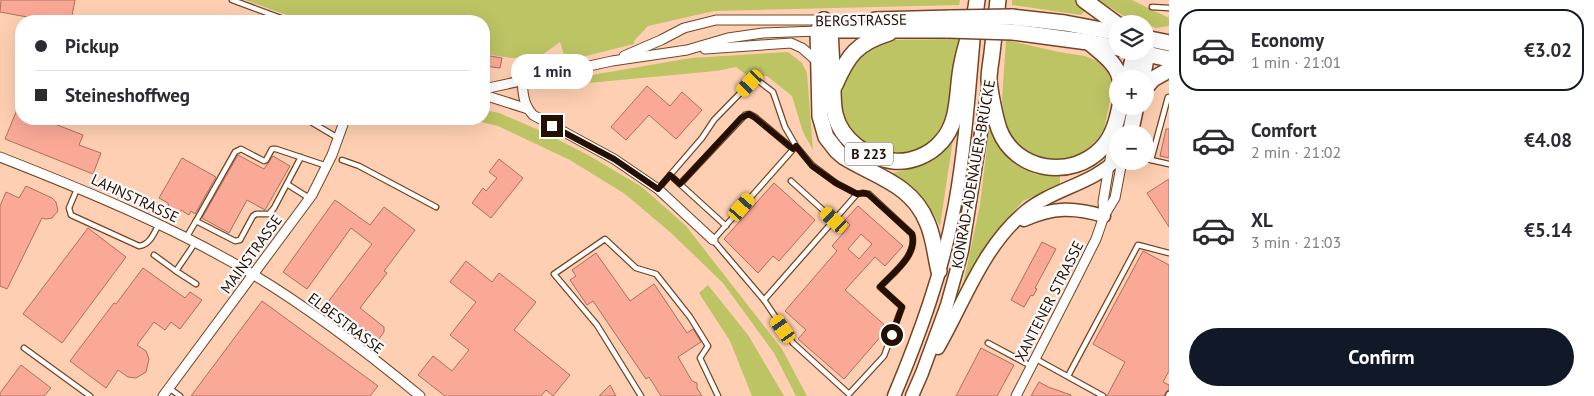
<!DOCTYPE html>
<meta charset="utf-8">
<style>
body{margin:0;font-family:"PT Sans",sans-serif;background:#f2f2f3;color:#2b2b33;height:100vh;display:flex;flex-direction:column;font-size:19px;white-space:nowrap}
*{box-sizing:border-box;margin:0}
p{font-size:16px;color:#7c7c81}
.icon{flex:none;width:28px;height:28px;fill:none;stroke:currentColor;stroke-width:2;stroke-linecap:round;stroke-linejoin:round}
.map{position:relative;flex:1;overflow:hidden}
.panel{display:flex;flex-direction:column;background:#fff;width:425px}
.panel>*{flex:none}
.guide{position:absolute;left:15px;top:15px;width:475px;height:110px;border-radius:20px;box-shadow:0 5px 20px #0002;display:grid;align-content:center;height:110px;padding:0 20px;background:#fff}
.controls{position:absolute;left:1109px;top:15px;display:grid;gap:10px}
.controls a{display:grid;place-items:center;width:45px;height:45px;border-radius:50%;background:#fff;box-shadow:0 5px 20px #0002;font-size:25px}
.end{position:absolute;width:22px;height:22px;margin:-11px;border:6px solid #241003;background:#fff;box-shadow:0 0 0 2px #fff}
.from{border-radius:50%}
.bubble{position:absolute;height:35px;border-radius:18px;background:#fff;box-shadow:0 5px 20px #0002;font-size:16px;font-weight:700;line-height:35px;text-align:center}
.car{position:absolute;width:15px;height:30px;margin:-15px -8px;border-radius:6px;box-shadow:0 0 4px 1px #0007;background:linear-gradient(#f5c518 24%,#345 0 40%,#f5c518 0 76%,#345 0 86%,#f5c518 0)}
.guide b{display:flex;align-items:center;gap:18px;height:48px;font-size:19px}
.guide b+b{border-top:1px solid #e1e1e2}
.guide i{width:12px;height:12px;background:#2b2b33}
ul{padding:9px 0 0;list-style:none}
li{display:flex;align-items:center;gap:15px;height:82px;margin:0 10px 8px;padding:0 10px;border:2px solid transparent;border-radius:20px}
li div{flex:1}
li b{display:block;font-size:19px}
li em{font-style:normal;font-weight:700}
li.current{border-color:#111827}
li>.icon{width:45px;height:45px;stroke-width:1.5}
.primary-button{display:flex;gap:10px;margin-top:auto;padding:10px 20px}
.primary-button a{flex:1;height:58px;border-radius:30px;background:#111827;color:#fff;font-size:20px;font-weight:700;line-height:58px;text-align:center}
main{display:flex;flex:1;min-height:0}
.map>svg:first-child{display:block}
.green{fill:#bcc464}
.building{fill:#fba997;stroke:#ac6e60;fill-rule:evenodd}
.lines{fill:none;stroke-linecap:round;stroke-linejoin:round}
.service-casing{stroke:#754422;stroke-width:7}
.minor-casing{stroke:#754422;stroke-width:11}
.secondary-casing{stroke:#754422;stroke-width:15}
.primary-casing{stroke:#754422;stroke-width:18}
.service{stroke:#fff;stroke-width:4.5}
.minor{stroke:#fff;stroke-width:9}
.secondary{stroke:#fff;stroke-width:12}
.primary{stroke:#fff;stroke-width:15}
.primary-bridge-casing{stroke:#754422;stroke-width:18;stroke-linecap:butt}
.primary-bridge{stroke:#fff;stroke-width:15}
.route{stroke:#241003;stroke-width:6}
.labels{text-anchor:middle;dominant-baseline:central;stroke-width:4.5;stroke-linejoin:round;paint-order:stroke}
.shield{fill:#fbfbfb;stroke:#64564d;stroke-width:1}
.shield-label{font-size:14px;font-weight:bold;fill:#241003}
.street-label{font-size:15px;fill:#241003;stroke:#fbfbfb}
</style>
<main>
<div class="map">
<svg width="1169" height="396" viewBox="0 0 1169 396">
<rect width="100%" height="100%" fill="#fecfb2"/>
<g class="green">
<path d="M245 0H960L959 5 714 11 648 26 634 41V44L566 61 560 42 539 57 511 58 484 54V21H304Z"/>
<path d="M1012 0H1076L1087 9 1081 15 1012 5Z"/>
<path d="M1098 0H1132L1169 18V26L1156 28 1124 16Z"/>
<path d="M959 39 952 113 937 138 910 153 883 151 865 144 853 131 841 113 838 92 858 55 880 40Z"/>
<path d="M1006 40 1059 52 1085 56 1097 61 1107 70 1113 86 1104 129 1096 141 1078 157 1057 163 1027 154 1011 140 1004 119 1002 100Z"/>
<path d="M788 52 802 63 807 73 813 150 803 132 792 96 767 76 749 77 736 67 716 71 577 84 580 77 691 58Z"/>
<path d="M484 110 499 113 539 130 588 155 642 187 686 226 782 349 807 396H796L774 353 723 283 670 232 625 194 570 160 498 126 468 119H484Z"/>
<path d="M990 121 1003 151 1014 164 1037 175H1060V185L1023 201 993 235 963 285 980 205Z"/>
<path d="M953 139 940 226C925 198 918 190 892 173 923 166 932 165 953 139Z"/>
<path d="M708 285 748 335 784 396H752L730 341 699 293Z"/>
</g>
<g class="building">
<path d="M1 0H75L71 21H49L0 12Z"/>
<path d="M484 55 502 58 500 68 484 66Z"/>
<path d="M647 86 670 106 682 92 702 110 676 139 649 115 626 140 611 127Z"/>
<path d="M21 100V119H42L83 135 79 145 101 153 93 174 5 139Z"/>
<path d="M1166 129H1169V158L1160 156Z"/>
<path d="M238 155 264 169 273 156 290 166 265 210 247 200 229 233 202 218Z"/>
<path d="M182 158 216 177 195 214 191 211 189 215 181 210 179 214 169 209 168 203 159 198Z"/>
<path d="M499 159 523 178 491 218 472 203 483 188 486 191 497 178 489 172Z"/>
<path d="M1169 179V227L1147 193Z"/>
<path d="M774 183 815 220 779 261 773 256 758 273 724 239Z"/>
<path d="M26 186 52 198 56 202 58 211 52 218 46 219 42 218 7 289 0 286V206L6 192 19 198Z"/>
<path d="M335 200 370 225 384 207 415 230 384 271 387 273 360 308 384 327V332L378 340 328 302 372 244 351 228 307 289 283 272Z"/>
<path d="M858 206 903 246 885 266 875 257 845 290 888 328 844 379 798 339 806 330 785 311 837 251 832 246 850 225 845 220ZM861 234 872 244 859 259 848 249Z"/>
<path d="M88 228 126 257 62 343 23 314Z"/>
<path d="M1042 242 1056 249 1035 288 1037 289 1033 296 1031 295 1024 307 1011 300Z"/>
<path d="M1143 251 1169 265V371L1163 382 1169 385V390L1166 392 1164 396H1107L1125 362 1093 344Z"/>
<path d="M596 253 630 301 654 284 687 333 693 329 701 342 678 357 692 381 697 383V388L702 396H661L649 377 646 379 593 301 587 305 570 280 576 276 572 270Z"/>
<path d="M466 261 492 282 499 273 536 302 514 330 570 375 553 396 546 390 541 396H445L418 375 433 356 452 371 469 350 450 335 476 302 450 282Z"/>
<path d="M143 268 185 298 190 292 202 300 180 329 171 322 165 330 154 322 137 345 146 351 149 359 146 372 136 378 128 377 118 370 106 388 70 361 114 303 116 304Z"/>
<path d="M262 301 378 386 370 396H191Z"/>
<path d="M981 348 1014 365 997 396H956Z"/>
<path d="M21 365 51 388 44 396H0V393Z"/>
<path d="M1039 382 1048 387 1071 395V396H1031Z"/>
<path d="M610 385 616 396H599Z"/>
</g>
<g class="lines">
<g class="service-casing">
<g id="service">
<path d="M232 0 289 21"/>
<path d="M1152 7 1169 8"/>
<path d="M306 119 338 138"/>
<path d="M301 157 274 208 269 214H256L253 216 240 240 235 241 196 221 235 152 241 149 264 161 266 160 272 149H276L327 166"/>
<path d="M1145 158 1151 160 1168 97H1169"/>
<path d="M342 160 359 166 436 207"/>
<path d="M1151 160 1169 164"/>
<path d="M670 175 726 226"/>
<path d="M791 181 834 220"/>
<path d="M287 184 309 198"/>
<path d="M680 184 745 115 749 114 755 117 793 149"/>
<path d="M77 189 69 208 71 215 139 246C150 245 154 233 159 224"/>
<path d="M658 189 702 138 714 120 750 83 755 80 760 82 773 92 785 127 796 146 812 165 836 183 857 194 863 193 869 194 912 234C918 255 893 273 880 287L902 307 884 356 849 394 793 343 764 300 713 240 796 146"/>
<path d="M186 238 196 221"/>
<path d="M195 243 176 271 196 284"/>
<path d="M154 255 176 271"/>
<path d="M764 300 857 194"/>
<path d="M988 343 1031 366"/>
<path d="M24 348 90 396"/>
<path d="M1036 359 1103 396"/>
<path d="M1068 376 1138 245 1169 253"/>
<path d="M169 388 180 396"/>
<path d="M641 396 597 325 554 274 605 239 636 268 656 274 690 317 708 346 700 358 718 396"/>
<path d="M1168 396 1169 394"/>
</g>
</g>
<g class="minor-casing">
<g id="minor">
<path d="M705 49 791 43 802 48 818 62"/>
<path d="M624 56 661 40 684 28 716 20H824"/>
<path d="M522 80C523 93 523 104 533 115L614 159 658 189 713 240"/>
<path d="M484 89 612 61 687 50 728 38 763 33 818 31"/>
<path d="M484 95 528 109"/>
<path d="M0 157C87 191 174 227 254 275 312 310 368 353 420 396"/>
<path d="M1104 216 1103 202 1114 136"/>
<path d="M163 396 312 195 332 155 345 119"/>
<path d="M1016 396 1073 285 1096 239 1104 216 1115 198 1122 161"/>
</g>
</g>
<g class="secondary-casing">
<g id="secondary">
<path d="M1024 220C1053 207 1074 207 1104 216"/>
<path d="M938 348C965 301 983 246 1026 211 1053 189 1093 184 1118 158"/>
<path d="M894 396C920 334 943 271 955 204 965 148 969 91 974 34"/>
<path d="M912 396 922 373 947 305 962 251 988 89"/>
</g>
</g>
<g class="primary-casing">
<g id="primary">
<path d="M998 0C996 18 994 35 992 53 991 62 989 71 989 80 990 92 995 117 999 129 1015 172 1072 180 1102 148 1113 136 1117 121 1120 106"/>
<path d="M1084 0 1118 25"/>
<path d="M1012 17 1065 23 1118 33"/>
<path d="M824 20 830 30C831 49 832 68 833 87 833 96 833 105 835 114 841 140 867 158 893 161 910 163 930 155 941 142 961 121 956 89 962 63 966 41 975 22 977 0"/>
<path d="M824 20 818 31 820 116 826 137 837 151 844 157C874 176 912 184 927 222 934 237 935 255 939 271"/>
<path d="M875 20 951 18"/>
<path d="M822 30H948"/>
<path d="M1013 32 1088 42 1118 48"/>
<path d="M1145 38 1169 43"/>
<path d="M1090 43C1101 53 1117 63 1120 79"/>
<path d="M1133 51 1169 59"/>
<path d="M1128 79 1135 51"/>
<path d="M1142 79 1147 54 1145 40"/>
<path d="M835 85C848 55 857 43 889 33"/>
<path d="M1145 88 1153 79 1169 70"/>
<path d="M1130 134 1136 106"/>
</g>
</g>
<use href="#service" class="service"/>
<use href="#minor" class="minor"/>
<use href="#secondary" class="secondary"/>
<use href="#primary" class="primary"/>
<g class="primary-bridge-casing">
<g id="primary-bridge">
<path d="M951 18 1012 17"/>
<path d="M948 30 1013 32"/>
</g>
</g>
<use href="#primary-bridge" class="primary-bridge"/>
</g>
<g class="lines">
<path class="route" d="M552 126 614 159 658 189 670 175 680 184 741 118 749 114 754 117 793 149 796 146 812 166 836 183 857 194 863 193 868 194 912 234C918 255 893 273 880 287L902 307 892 335"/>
</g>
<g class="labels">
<rect class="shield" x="845" y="142.5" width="48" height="23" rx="4"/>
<g class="shield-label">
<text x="869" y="154">B 223</text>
</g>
<g class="street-label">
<text transform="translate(861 20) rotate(-1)">BERGSTRASSE</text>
<text transform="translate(973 174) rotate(-80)">KONRAD-ADENAUER-BRÜCKE</text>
<text transform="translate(135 198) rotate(25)">LAHNSTRASSE</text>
<text transform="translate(251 254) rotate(-54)">MAINSTRASSE</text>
<text transform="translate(1049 301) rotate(-63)">XANTENER STRASSE</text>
<text transform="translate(346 323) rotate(37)">ELBESTRASSE</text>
</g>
</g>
</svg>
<div class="controls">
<a><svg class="icon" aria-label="layers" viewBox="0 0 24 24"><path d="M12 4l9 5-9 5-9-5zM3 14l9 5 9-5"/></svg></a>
<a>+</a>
<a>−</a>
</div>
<i class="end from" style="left:892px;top:335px"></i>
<i class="end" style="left:552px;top:126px"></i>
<div class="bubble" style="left:511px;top:54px;width:82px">1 min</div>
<i class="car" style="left:750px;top:83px;rotate:223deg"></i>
<i class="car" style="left:742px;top:207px;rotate:41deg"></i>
<i class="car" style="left:834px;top:220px;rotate:312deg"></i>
<i class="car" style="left:783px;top:329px;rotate:325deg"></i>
<div class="guide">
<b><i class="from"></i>Pickup</b>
<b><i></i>Steineshoffweg</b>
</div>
</div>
<section class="panel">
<ul>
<li class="current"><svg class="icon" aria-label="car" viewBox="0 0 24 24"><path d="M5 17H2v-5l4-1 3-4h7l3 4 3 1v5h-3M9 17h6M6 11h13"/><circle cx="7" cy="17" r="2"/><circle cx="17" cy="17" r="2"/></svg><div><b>Economy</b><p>1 min · 21:01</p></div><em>€3.02</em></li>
<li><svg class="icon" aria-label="car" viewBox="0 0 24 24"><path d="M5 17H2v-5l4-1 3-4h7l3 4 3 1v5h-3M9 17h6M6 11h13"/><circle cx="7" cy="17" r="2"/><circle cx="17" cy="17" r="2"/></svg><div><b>Comfort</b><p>2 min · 21:02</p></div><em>€4.08</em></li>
<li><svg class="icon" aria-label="car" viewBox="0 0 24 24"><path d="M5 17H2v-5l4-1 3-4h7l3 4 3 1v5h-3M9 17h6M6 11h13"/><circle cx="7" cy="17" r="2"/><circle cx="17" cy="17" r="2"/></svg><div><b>XL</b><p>3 min · 21:03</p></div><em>€5.14</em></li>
</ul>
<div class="primary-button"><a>Confirm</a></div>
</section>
</main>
